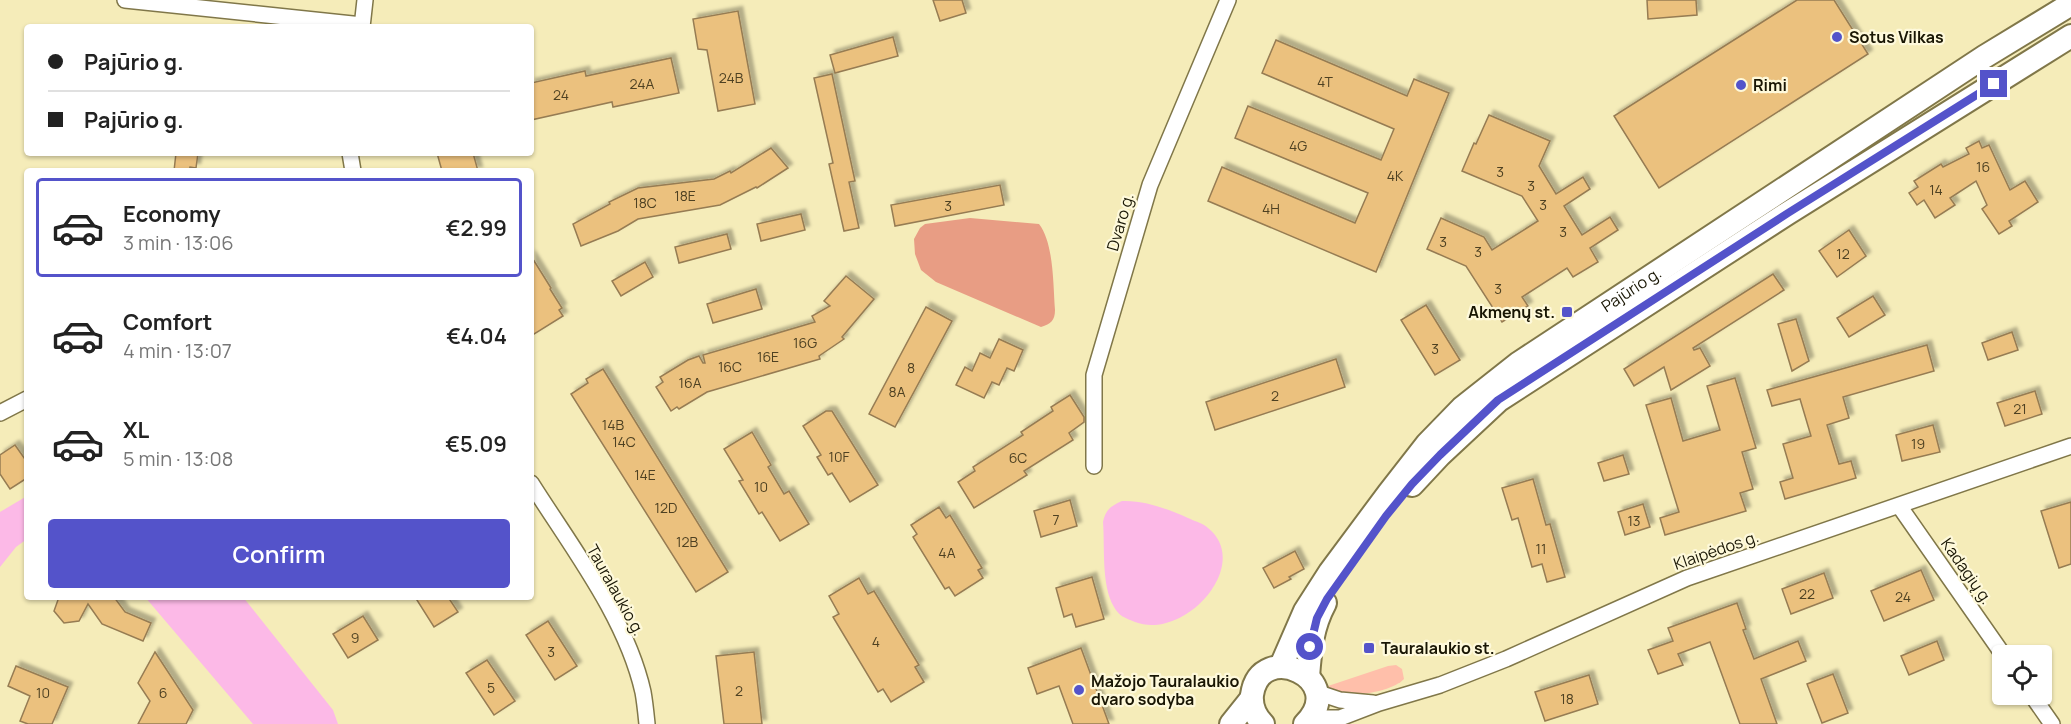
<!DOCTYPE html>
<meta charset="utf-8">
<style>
body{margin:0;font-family:Manrope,sans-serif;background:#f6f6f6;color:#222;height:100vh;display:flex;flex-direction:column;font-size:22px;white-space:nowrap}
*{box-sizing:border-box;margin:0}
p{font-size:20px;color:#767676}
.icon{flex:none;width:33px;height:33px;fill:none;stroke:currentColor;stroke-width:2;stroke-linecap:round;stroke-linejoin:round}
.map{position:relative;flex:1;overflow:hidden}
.side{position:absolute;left:24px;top:168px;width:510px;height:432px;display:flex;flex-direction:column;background:#fff;border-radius:6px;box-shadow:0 2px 4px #0004}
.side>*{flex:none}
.hud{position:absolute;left:24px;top:24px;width:510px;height:132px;border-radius:6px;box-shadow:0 2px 4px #0004;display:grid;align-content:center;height:132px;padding:0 24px;background:#fff}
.controls{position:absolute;left:1992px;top:645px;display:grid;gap:12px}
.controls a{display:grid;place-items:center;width:60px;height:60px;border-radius:6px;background:#fff;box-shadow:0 2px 4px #0004;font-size:30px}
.end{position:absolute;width:27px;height:27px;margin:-14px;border:8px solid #5453ca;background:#fff;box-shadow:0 0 0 3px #fff}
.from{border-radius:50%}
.hud b{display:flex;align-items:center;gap:21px;height:57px;font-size:22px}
.hud b+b{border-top:2px solid #e0e0e0}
.hud i{width:15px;height:15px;background:#222}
ul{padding:10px 0 0;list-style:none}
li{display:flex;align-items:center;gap:18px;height:99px;margin:0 12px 9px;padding:0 12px;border:3px solid transparent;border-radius:6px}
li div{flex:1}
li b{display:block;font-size:22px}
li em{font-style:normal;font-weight:600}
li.active{border-color:#5453ca}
li>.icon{width:54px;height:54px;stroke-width:1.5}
.action{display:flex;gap:12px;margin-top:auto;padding:12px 24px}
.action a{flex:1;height:69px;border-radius:6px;background:#5453ca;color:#fff;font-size:24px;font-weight:600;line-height:69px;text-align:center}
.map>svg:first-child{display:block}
.green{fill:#ffbfaa}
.forest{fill:#e89d84}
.water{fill:#fcb9e7}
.building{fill:#ebc17e;stroke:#967c53;stroke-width:1.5;filter:url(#shadow)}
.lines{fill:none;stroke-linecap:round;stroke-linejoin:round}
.minor-casing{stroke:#807749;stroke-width:18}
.secondary-casing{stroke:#807749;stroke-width:26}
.minor{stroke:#fff;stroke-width:15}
.secondary{stroke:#fff;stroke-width:22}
.route{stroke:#5453ca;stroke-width:8}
.poi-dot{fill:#5453ca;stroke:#fef9db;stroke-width:2}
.labels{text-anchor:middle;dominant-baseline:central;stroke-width:4.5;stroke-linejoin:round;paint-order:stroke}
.number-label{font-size:14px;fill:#4e4122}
.poi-label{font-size:16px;font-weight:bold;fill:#191604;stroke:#fef9db;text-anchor:start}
.street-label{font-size:16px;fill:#191604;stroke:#fef9db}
</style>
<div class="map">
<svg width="2071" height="724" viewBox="0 0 2071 724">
<defs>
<filter id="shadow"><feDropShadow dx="4.5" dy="-4.5" stdDeviation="1.5" flood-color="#0004"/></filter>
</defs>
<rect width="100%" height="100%" fill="#f5ecb9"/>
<path class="green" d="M1396 665 1402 669 1404 679C1391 693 1341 701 1328 686L1388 666Z"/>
<path class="forest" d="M970 218 1039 224C1054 243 1053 285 1055 310 1055 320 1051 324 1041 327L936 282 921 270 915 254 914 239 920 228 925 224Z"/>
<g class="water">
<path d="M27 496V539L16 547 0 567V512Z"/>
<path d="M1122 501C1144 500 1168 509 1188 518 1194 521 1203 523 1208 528 1253 564 1185 641 1135 622 1125 618 1119 616 1114 607 1101 585 1105 547 1103 522 1106 509 1111 506 1122 501Z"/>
<path d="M145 597H243L333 710 338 724H253Z"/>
</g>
<g class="building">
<path d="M933 0H962L966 13 940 21Z"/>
<path d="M1647 0H1696L1697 15 1648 19Z"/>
<path d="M1797 0H1834L1868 54 1659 188 1614 116Z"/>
<path d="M738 11 755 104 718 111 707 50 698 49 693 19Z"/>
<path d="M893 37 898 56 835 73 830 55Z"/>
<path d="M1276 40 1407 96 1414 79 1449 93 1376 272 1208 201 1222 167 1355 223 1368 193 1235 138 1248 106 1381 160 1394 129 1262 73Z"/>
<path d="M671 58 679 93 613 107 612 102 531 120V83L585 71 586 76Z"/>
<path d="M832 74 855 181 849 182 859 228 844 231 829 164 833 163 814 78Z"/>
<path d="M1489 115 1550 141 1539 166 1556 194 1583 177 1590 189 1564 206 1582 235 1610 217 1618 230 1590 248 1598 262 1573 277 1567 268 1522 297 1528 306 1502 322 1466 266 1427 249 1441 218 1484 237 1492 250 1538 221 1522 196 1462 171 1474 143 1476 144Z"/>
<path d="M1979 141 1982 148 1989 145 2010 190 2025 181 2038 202 2009 221 2012 226 1999 234 1982 209 1987 205 1976 181 1950 198 1955 205 1935 218 1924 200 1917 205 1909 193 1918 187 1914 181 1941 164 1943 167 1969 154 1966 148Z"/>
<path d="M771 148 788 168 757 188 756 187 720 205 638 219 618 231 581 246 573 224 610 204 609 202 638 188 714 179 730 171 731 173Z"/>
<path d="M176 153H198L196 168 190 167 189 171H174Z"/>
<path d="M437 153H473L478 171H442Z"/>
<path d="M1000 185 1004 205 895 226 891 205Z"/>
<path d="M801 214 805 230 761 241 757 224Z"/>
<path d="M1849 230 1866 256 1837 277 1819 251Z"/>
<path d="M727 234 731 249 679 263 675 247Z"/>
<path d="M531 256 551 288 550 289 562 308 559 310 563 316 531 336Z"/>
<path d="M645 262 653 277 621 296 612 281Z"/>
<path d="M1773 274 1784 290 1693 348 1694 350 1700 348 1710 366 1671 390 1664 367 1634 386 1624 369Z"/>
<path d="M846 276 874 299 842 337 844 339 819 356 820 359 707 392 679 409 677 407 671 411 656 387 663 382 660 377 688 360 699 356 703 363H705L703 355 815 322 812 316 830 306 824 301Z"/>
<path d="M756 289 762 309 713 323 707 304Z"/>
<path d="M1873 296 1885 315 1849 337 1837 318Z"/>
<path d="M1426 305 1460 360 1435 375 1401 320Z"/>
<path d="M926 307 952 321 895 427 869 414Z"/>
<path d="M1796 319 1809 361 1792 371 1778 324Z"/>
<path d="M2012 332 2018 350 1988 360 1982 343Z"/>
<path d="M999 339 1023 350 1014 371 1007 368 999 385 992 382 984 398 956 385 965 367 972 371 980 353 990 358Z"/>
<path d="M1927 345 1934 371 1843 397 1849 418 1827 425 1839 464 1851 461 1856 478 1785 499 1780 482 1793 478 1783 444 1811 436 1800 399 1772 406 1767 390Z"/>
<path d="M1336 359 1345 387 1215 430 1206 402Z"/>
<path d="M603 369 728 572 696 592 571 394 588 383 586 379Z"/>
<path d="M1735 378 1756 448 1742 452 1753 489 1740 493 1746 511 1665 535 1660 518 1679 512 1646 405 1671 398 1683 441 1720 430 1707 386Z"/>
<path d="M2035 391 2042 414 2005 426 1997 403Z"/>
<path d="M1070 395 1084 417V422L1069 433 1073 440 1024 471 1027 475 974 508 958 482 975 471 973 467 1023 435 1021 432 1053 411 1051 407Z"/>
<path d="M826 411H832L878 485 850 502 832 473 828 475 817 457 821 455 803 426Z"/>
<path d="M1933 425 1940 452 1902 461 1896 435Z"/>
<path d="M752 432 771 465 768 467 784 494 789 491 809 524 780 541 762 512 759 514 739 481 743 480 724 449Z"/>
<path d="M15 445 27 462V478L10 489 0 474V455Z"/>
<path d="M1623 455 1629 474 1604 481 1598 463Z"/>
<path d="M1533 479 1546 525 1550 524 1565 577 1547 582 1542 564 1532 567 1518 518 1512 520 1502 488Z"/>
<path d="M1070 500 1077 526 1041 537 1034 511Z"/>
<path d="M2071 502V564L2059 568 2041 511Z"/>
<path d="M1643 504 1650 527 1625 535 1618 512Z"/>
<path d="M939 507 946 518 950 515 982 568 978 570 983 578 955 596 949 587 945 589 913 537 917 534 911 525Z"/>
<path d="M1295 551 1304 569 1289 577 1291 579 1274 588 1263 568Z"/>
<path d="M1921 570 1934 600 1884 621 1871 591Z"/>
<path d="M1824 573 1833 598 1791 614 1782 589Z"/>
<path d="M1092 577 1104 619 1076 627 1072 614 1064 617 1056 588Z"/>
<path d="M859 578 868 594 874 591 919 665 915 667 924 682 891 702 883 689 878 692 833 617 839 614 829 596Z"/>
<path d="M59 597H114L125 612 151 623 143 641 102 624 88 604 79 621 64 623 54 611Z"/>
<path d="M415 597H448L458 612 434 627Z"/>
<path d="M1737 603 1746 629 1743 630 1754 659 1798 641 1806 661 1761 679 1777 724H1740L1710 642 1678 654 1683 665 1658 674 1648 650 1673 641 1668 628Z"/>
<path d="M363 616 378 640 348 658 333 634Z"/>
<path d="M548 621 577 666 555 680 526 635Z"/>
<path d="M1937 641 1944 660 1909 675 1901 656Z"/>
<path d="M1081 648 1109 724H1073L1059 686 1037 694 1028 668Z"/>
<path d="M155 652 193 710 186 724H138L150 701 138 683Z"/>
<path d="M754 652 762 724H724L716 656Z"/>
<path d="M487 660 515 701 494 715 466 673Z"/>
<path d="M16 666 68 687 52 724H28L20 721 30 696 8 686Z"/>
<path d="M1833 674 1848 713 1822 723 1807 684Z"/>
<path d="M1589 675 1598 704 1545 721 1535 692Z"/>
</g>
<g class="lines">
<g class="minor-casing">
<g id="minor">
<path d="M125 0 362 25"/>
<path d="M362 27 365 0"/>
<path d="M350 153 353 171"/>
<path d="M0 413 27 399"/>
<path d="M1094 466V375L1150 185 1228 0"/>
<path d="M531 483C572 548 626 617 643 692 645 703 646 714 647 724"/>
<path d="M1900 507 2004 656"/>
<path d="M1316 692 1340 700 1373 703"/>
<path d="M2031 694 2052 724"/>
<path d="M1311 718H1340L1379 703 1440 685 1506 659 1687 578 2071 446"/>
</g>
</g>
<g class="secondary-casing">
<g id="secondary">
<path d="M1412 485 1440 455 1499 400 1788 213 2071 36"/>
<path id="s1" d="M1281 666 1305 611 1330 572 1388 494 1427 444 1462 408 1519 363 1984 57 2071 4"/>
<path d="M1308 677C1310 650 1312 627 1325 603"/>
<path d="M1231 724 1251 699"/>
<path d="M1263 724C1255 716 1251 706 1252 695 1260 638 1350 679 1305 724"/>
</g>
</g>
<use href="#minor" class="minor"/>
<use href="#secondary" class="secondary"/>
</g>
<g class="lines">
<path class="route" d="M1310 647 1317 618 1327 599 1386 516 1412 484 1440 455 1498 400 1788 213 1994 84"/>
</g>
<g class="poi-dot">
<circle cx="1837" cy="37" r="6"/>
<circle cx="1741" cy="85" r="6"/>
<rect x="1561" y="306" width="12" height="12" rx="3"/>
<rect x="1363" y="642" width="12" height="12" rx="3"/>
<circle cx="1079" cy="690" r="6"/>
</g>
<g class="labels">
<g class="number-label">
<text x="731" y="77">24B</text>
<text x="1325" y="81">4T</text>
<text x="642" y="83">24A</text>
<text x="561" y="94">24</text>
<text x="1298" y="145">4G</text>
<text x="1983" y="166">16</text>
<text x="1500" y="171">3</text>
<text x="1395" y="175">4K</text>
<text x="1531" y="185">3</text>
<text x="1936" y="189">14</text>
<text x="685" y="195">18E</text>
<text x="645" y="202">18C</text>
<text x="1543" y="204">3</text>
<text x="948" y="205">3</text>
<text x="1271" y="208">4H</text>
<text x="1563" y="231">3</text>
<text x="1443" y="241">3</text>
<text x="1478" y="251">3</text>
<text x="1843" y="253">12</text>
<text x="1498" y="288">3</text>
<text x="805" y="342">16G</text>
<text x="1435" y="348">3</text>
<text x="768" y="356">16E</text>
<text x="730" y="366">16C</text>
<text x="911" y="367">8</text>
<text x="690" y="382">16A</text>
<text x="897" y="391">8A</text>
<text x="1275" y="395">2</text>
<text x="2020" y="408">21</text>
<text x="613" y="424">14B</text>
<text x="624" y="441">14C</text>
<text x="1918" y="443">19</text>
<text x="839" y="456">10F</text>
<text x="1018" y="457">6C</text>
<text x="645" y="474">14E</text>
<text x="761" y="486">10</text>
<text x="666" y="507">12D</text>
<text x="1056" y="519">7</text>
<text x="1634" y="520">13</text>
<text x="687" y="541">12B</text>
<text x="1541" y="548">11</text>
<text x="947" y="552">4A</text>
<text x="1807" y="593">22</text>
<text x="1903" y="596">24</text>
<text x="355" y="637">9</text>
<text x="876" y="641">4</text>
<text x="551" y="651">3</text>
<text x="491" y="687">5</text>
<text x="739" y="690">2</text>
<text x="43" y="692">10</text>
<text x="163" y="692">6</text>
<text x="1567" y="698">18</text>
</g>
<g class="poi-label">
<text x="1849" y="37">Sotus Vilkas</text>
<text x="1753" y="85">Rimi</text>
<text x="1555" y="312" text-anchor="end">Akmenų st.</text>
<text x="1381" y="648">Tauralaukio st.</text>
<text x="1091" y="681">Mažojo Tauralaukio<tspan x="1091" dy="18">dvaro sodyba</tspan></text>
</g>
<g class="street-label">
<text transform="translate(1120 222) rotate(-74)">Dvaro g.</text>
<text stroke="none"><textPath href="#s1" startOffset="524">Pajūrio g.</textPath></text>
<text transform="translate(1716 550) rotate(-19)">Klaipėdos g.</text>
<text transform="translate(1967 571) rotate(55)">Kadagių g.</text>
<text transform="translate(616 590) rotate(61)">Tauralaukio g.</text>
</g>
</g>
</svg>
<div class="controls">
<a><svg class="icon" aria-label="locate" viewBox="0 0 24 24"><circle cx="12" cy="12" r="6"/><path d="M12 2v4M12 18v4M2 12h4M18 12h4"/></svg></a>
</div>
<i class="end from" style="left:1310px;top:647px"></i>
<i class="end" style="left:1994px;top:84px"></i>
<div class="hud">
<b><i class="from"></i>Pajūrio g.</b>
<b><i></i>Pajūrio g.</b>
</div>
<section class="side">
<ul>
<li class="active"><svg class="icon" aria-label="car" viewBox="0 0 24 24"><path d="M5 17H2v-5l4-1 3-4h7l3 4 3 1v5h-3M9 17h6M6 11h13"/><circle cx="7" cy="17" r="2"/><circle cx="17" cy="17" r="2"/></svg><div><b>Economy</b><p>3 min · 13:06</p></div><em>€2.99</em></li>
<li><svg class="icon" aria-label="car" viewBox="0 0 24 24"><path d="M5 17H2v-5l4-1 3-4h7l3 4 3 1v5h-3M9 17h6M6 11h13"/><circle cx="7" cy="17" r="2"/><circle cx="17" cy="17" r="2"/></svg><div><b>Comfort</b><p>4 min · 13:07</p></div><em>€4.04</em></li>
<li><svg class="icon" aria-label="car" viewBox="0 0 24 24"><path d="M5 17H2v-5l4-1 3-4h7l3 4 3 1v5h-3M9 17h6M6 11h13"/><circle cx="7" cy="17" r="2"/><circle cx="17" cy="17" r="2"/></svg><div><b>XL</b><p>5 min · 13:08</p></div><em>€5.09</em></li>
</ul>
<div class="action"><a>Confirm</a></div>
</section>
</div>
